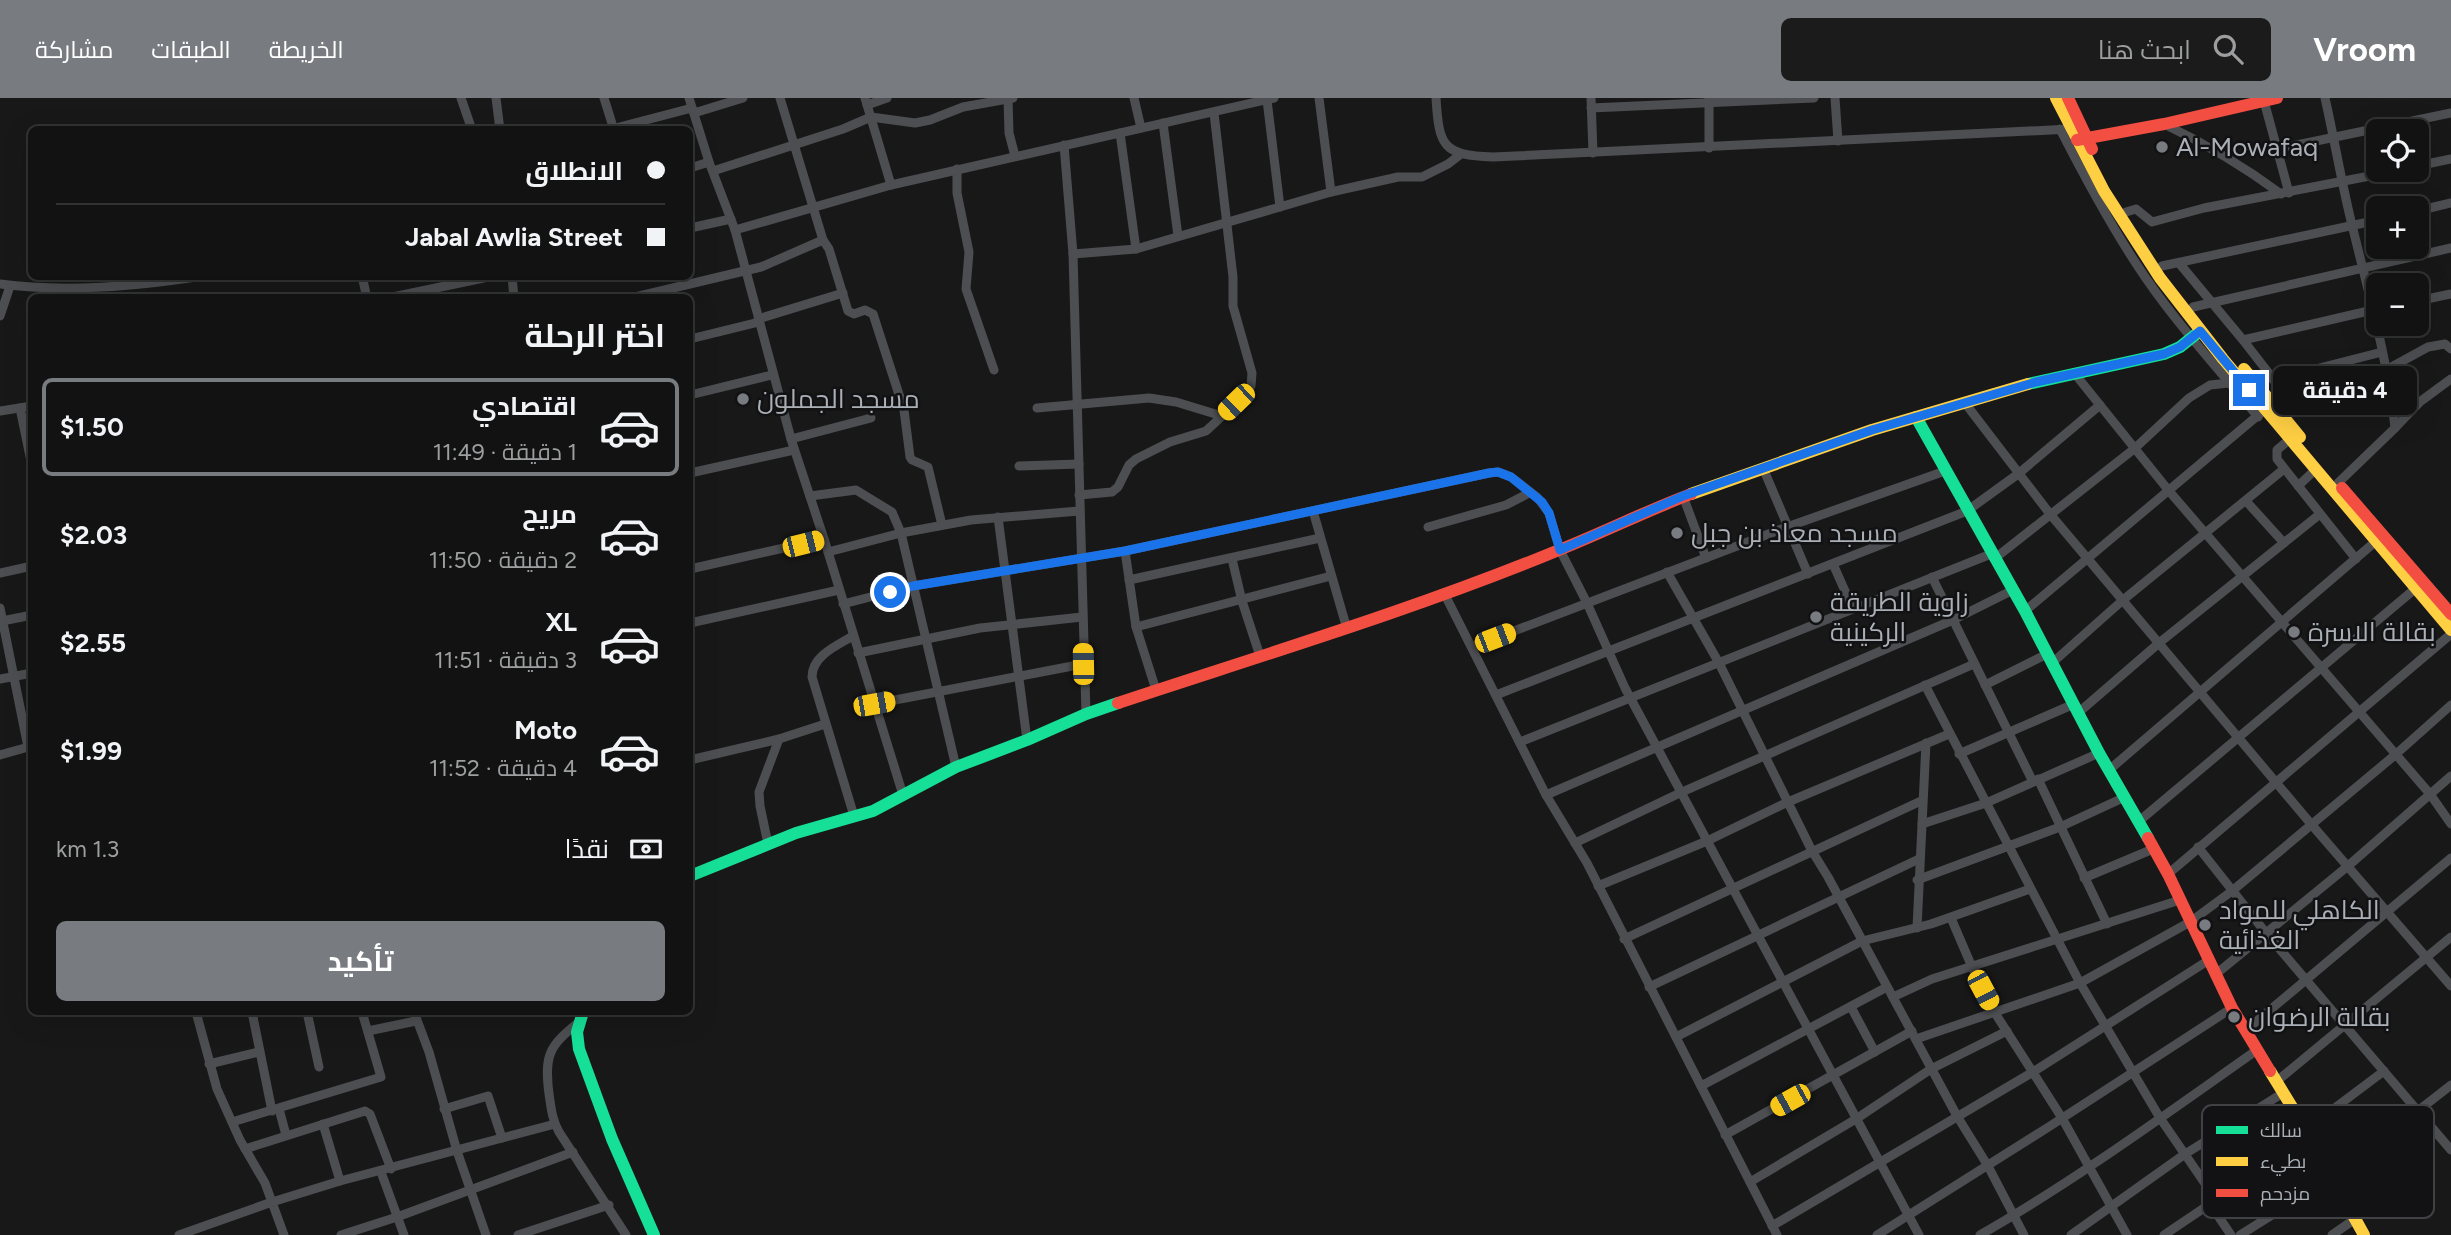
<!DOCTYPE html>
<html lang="ar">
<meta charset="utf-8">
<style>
body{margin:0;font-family:Figtree,Cairo,sans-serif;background:#1b1b1b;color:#f1f3f6;direction:rtl;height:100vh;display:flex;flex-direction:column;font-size:26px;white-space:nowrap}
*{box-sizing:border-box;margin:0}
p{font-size:23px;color:#9c9e9f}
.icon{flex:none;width:38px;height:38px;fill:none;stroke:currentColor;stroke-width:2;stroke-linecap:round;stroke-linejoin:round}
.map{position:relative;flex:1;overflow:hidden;direction:ltr}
.sheet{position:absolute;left:28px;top:196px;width:665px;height:721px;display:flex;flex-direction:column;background:#121212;border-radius:10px;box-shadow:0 7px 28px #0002,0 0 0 2px #313232;direction:rtl}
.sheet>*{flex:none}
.hud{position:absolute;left:28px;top:28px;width:665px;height:154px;border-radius:10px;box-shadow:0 7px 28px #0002,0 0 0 2px #313232;direction:rtl;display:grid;align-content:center;height:154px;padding:0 28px;background:#121212}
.controls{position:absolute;left:2366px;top:21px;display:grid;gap:14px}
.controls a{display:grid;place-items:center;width:63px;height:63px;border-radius:10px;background:#121212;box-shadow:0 7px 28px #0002,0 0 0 2px #313232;font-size:35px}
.end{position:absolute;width:32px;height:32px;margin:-16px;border:9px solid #1a73e8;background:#fff;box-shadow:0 0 0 4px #fff}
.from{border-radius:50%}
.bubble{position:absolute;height:49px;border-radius:10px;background:#121212;box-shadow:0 7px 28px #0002,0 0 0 2px #313232;font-size:23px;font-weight:700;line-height:49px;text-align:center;direction:rtl}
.car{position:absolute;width:21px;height:42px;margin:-21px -10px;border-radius:9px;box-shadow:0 0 5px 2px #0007;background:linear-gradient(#f5c518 24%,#345 0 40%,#f5c518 0 76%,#345 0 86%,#f5c518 0)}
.hud b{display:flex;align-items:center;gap:24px;height:66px;font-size:26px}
.hud b+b{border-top:2px solid #313232}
.hud i{width:18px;height:18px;background:#f1f3f6}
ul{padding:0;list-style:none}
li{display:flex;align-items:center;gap:21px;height:98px;margin:0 14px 10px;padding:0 14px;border:4px solid transparent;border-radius:10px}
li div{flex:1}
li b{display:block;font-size:26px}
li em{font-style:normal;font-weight:700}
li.on{border-color:#787b7f}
li>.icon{width:63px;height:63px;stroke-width:1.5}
h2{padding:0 28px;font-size:32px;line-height:84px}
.pay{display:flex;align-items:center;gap:18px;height:77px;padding:0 28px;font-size:26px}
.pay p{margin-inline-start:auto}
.button{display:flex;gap:14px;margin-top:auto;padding:14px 28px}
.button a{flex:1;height:80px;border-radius:10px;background:#787b7f;color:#fff;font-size:28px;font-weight:700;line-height:80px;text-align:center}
header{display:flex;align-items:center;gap:42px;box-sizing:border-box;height:98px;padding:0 35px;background:#787b7f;color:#fff}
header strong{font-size:33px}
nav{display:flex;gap:38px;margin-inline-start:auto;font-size:24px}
.search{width:490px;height:63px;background:#1b1b1b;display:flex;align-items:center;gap:18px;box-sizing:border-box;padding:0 24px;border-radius:10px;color:#9c9e9f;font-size:26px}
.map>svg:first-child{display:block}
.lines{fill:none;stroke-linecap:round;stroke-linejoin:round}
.street{stroke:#4d4e51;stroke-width:9}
.fast{stroke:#16e098;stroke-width:12}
.slow{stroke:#ffcf43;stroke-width:12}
.jam{stroke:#f24e42;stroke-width:12}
.route{stroke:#1a73e8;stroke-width:9}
.poi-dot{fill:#787b7f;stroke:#121214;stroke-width:2.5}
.labels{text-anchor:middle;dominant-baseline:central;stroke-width:5;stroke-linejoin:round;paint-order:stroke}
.poi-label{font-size:26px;fill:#abb0b7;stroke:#121214;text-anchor:start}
.key{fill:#121214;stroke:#404145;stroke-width:2}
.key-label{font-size:19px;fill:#abb0b7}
</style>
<header>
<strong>Vroom</strong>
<div class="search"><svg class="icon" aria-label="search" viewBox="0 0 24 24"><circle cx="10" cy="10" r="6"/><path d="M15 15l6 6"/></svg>ابحث هنا</div>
<nav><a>الخريطة</a><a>الطبقات</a><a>مشاركة</a></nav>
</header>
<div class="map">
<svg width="2451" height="1137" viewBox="0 0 2451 1137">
<rect width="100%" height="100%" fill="#181818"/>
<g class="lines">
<g class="street">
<path d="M461 0 472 32"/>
<path d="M496 0 500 32"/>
<path d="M604 0 614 32"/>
<path d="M689 0 709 64 735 132 791 341 824 441 903 697"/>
<path d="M780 0 823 142 829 151 848 213 854 216 865 212 873 216 904 312 910 359 912 362 928 369 942 427"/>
<path d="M865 0 891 87"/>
<path d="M1134 0 1141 30"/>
<path d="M1319 0 1331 94"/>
<path d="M1436 0C1439 49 1443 57 1493 59L2071 31"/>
<path d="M1591 0 1593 55"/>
<path d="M1709 0V50"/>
<path d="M1835 0 1838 43"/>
<path d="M2325 0C2335 44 2342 88 2353 131 2369 197 2388 263 2395 330L2338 385"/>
<path d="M1008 1 1009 35 1015 58"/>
<path d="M1267 2 1280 109"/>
<path d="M2264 3 2289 95"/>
<path d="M867 7 887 0"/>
<path d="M1591 10 1814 0"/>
<path d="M694 15 743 0"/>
<path d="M1163 25 1178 138"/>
<path d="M2164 26C2208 47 2242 67 2281 96"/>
<path d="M2060 31C2084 78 2108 123 2137 167 2172 221 2217 269 2258 319"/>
<path d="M608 32 692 10"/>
<path d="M1120 35 1136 151"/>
<path d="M1064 47 1073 156 1086 616"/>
<path d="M2277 49 2292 48 2451 15"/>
<path d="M2417 68 2451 61"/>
<path d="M690 70 709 64"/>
<path d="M957 71V95L969 154 966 191 994 272"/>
<path d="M713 73 843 31 871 19 915 25 930 22 963 9 1013 0"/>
<path d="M2417 113 2451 105"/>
<path d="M2126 114 2136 111 2152 124 2204 110 2401 72"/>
<path d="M690 130 731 121"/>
<path d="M735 132 891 87 1274 0"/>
<path d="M1073 156 1136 151 1331 94 1398 79H1422L1448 66 1461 56"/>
<path d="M2179 165 2243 242 2295 309 2305 313 2389 289"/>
<path d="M2162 168 2378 122"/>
<path d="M362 178 367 200"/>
<path d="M512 178 514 200"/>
<path d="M0 186C67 195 136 188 203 178"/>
<path d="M388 200 493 178"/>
<path d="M631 200 761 169 823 142"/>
<path d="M2417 203 2451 196"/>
<path d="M2193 209 2451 150"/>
<path d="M0 218 10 188"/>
<path d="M758 221 843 195"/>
<path d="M690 241 759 224"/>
<path d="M2243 242 2377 211"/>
<path d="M2386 272 2428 249 2445 246 2451 251"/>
<path d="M2075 276 2169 393 2430 696 2451 726"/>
<path d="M2273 282 2382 254"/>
<path d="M690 297 772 277"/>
<path d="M1965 305 2050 416 2311 726 2451 888"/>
<path d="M20 310 32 368"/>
<path d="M1037 310 1149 300 1176 304 1222 318"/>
<path d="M0 313 32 308"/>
<path d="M2395 330 2421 303 2451 281"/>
<path d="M791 341 871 320"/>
<path d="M2290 341 2277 352V361L2356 461"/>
<path d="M1019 368 1079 366"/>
<path d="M1763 370 1808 476"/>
<path d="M690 375 794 352"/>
<path d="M2298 388 2315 372"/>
<path d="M1079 397 1112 394 1118 389 1129 367 1136 361 1170 344 1206 333 1247 295 1251 288 1252 275 1233 208V179L1214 15"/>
<path d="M810 398 856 392 892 414 901 435 956 669"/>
<path d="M1683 398 1706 460"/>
<path d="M2246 403 2284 445"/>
<path d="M1313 413 1347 531"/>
<path d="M998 419 1027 642"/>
<path d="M1428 429 1506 407 1529 395"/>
<path d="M1125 453 1136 529 1156 592"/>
<path d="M828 454 901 435 971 422 1079 413"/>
<path d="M1232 461 1242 503 1260 558"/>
<path d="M1994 461 2134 351 2189 300 2210 287 2229 285"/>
<path d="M1833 466 1853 511"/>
<path d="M690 471 824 441"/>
<path d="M1667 474 1719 565 1812 753 1828 779 1957 1018 1988 1068 2024 1137"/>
<path d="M0 475 32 468"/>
<path d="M1932 479 2033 684"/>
<path d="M1129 482 1320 440"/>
<path d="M1444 495 1546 697 1587 765 1777 1137"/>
<path d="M843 506 913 488 1125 453 1489 375 1498 374 1511 379 1537 399 1549 415 1560 452 1587 505 1625 590 1919 1137"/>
<path d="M0 510 28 649"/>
<path d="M2025 513 2262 314"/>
<path d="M2 523 32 517"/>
<path d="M690 525 839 492"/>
<path d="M1136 529 1331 478"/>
<path d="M853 538C836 548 812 558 812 579L854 718"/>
<path d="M1472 549 1787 429 1945 373"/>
<path d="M858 555 980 530 1082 519"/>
<path d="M2052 565 2123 502 2284 371"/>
<path d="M0 581 32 575"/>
<path d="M1925 587 2080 885 2160 1020 2215 1100"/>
<path d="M1985 587 2047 556"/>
<path d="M1496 597 1967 413 2018 376 2100 307"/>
<path d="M874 606 1083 566"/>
<path d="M2078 615 2159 545 2320 416"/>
<path d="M1520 644 1991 456"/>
<path d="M1959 656 2074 606"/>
<path d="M0 657 32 648"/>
<path d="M690 662 779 641 825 626"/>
<path d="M2109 672 2375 444"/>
<path d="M2038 681 2107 826"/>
<path d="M1546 697 1953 522 2013 492"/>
<path d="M2138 724 2416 490"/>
<path d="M1922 726 1986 705 2099 655"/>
<path d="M1575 745 1682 694 1974 566"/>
<path d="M768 746 760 708 759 694 779 641"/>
<path d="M2198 749 2266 835 2451 1052"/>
<path d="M2168 776 2451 536"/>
<path d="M2084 780 2153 751"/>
<path d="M1917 782 2060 729 2125 699"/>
<path d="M1598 788 1707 743 1788 704 1949 636"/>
<path d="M1951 820 1972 869 1995 915 2062 1020 2127 1137"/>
<path d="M1917 830 1926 645"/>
<path d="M1624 841 1921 703"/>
<path d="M2216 876 2348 768 2451 678"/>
<path d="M1649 889 1919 761"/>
<path d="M1893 899 1932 881 2180 802"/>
<path d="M1851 909 1875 954"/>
<path d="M196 914 217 991 240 1042 265 1085 284 1137"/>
<path d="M252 914 272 1013"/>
<path d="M307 914 319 969"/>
<path d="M414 914 429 954 457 1053 486 1137"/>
<path d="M579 924C549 948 544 957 549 996 551 1009 552 1022 559 1034L626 1137"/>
<path d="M368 933 416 923"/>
<path d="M2245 933 2451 760"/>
<path d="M1676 939 1862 843 1931 826 2030 791"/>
<path d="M1916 941 2080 885 2190 824 2232 793 2395 657 2451 607"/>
<path d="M209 966 259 954"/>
<path d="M2277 983 2451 839"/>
<path d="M1701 988 1887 889"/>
<path d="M279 1011 286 1037"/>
<path d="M444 1011 488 998 502 1040"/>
<path d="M232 1024 381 979 362 914"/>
<path d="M323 1026 340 1083"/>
<path d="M1725 1037 1912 933"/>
<path d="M245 1051 365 1013 370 1016 391 1071"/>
<path d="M381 1074 404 1137"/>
<path d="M1750 1084 1856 1021 1931 971 2007 933"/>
<path d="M2210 1106 2231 1137"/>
<path d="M1772 1128 2033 974 2209 862"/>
<path d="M179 1137 272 1104 340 1083 555 1026"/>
<path d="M341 1137 397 1119 573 1054"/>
<path d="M518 1137 609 1107"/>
<path d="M1877 1137 2047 1030 2232 910"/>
<path d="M1980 1137C2076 1082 2166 1016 2257 952"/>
<path d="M2071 1137 2185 1056 2283 995"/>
<path d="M2164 1137 2210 1106 2215 1100 2384 973"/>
<path d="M2240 1137 2333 1079 2451 987"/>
<path d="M2332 1137 2355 1121"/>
</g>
<g class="fast">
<path d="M2028 286 2164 256 2180 249 2200 233"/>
<path d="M1916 319 2025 513 2099 655 2148 740"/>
<path d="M690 778 796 735 873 713 956 669 1027 642 1086 616 1118 605"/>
<path d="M583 914 577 934 579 951 612 1041 654 1137"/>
</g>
<g class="slow">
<path d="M2056 0 2104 93 2160 180 2223 261 2451 532"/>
<path d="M2244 271 2300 339"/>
<path d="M1691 396 1872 332 2028 286"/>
<path d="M2270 973 2306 1032 2364 1137"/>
</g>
<g class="jam">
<path d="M2068 0 2092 51"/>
<path d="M2077 42 2164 26 2277 0"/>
<path d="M2342 390 2451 516"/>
<path d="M1118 605C1266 556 1416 511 1559 452 1604 434 1646 413 1691 396"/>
<path d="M2148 740 2168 776 2232 910 2270 973"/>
</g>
</g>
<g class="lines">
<path class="route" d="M890 494 913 488 1125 453 1489 375 1498 374 1511 379 1542 404 1549 415 1560 452 1683 398 1872 332 2036 284 2164 256 2180 249 2200 233 2249 292"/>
</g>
<g class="poi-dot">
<circle cx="2162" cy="49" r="7"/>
<circle cx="743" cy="301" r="7"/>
<circle cx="1677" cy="435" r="7"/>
<circle cx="1816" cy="519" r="7"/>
<circle cx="2294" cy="534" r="7"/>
<circle cx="2205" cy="827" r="7"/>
<circle cx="2234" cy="919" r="7"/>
</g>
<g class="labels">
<g class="poi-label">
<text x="2176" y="49">Al-Mowafaq</text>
<text x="757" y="301">مسجد الجملون</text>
<text x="1691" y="435">مسجد معاذ بن جبل</text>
<text x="1830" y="504">زاوية الطريقة<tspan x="1830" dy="30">الركينية</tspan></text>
<text x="2308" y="534">بقالة الاسرة</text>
<text x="2219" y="812">الكاهلي للمواد<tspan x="2219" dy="30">الغذائية</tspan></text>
<text x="2248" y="919">بقالة الرضوان</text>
</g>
</g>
<rect x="2202" y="1007" width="232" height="113" rx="10" class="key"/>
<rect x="2216" y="1028" width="32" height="8" fill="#16e098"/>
<rect x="2216" y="1059" width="32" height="9" fill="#ffcf43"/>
<rect x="2216" y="1091" width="32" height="8" fill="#f24e42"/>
<g class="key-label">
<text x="2260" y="1039">سالك</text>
<text x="2260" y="1070">بطيء</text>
<text x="2260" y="1102">مزدحم</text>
</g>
</svg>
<div class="controls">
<a><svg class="icon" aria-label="locate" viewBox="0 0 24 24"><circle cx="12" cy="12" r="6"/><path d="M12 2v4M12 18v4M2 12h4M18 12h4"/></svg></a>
<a>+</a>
<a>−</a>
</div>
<i class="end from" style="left:890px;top:494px"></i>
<i class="end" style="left:2249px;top:292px"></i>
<div class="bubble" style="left:2273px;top:268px;width:144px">4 دقيقة</div>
<i class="car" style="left:1236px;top:304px;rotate:226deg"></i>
<i class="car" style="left:803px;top:446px;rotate:76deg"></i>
<i class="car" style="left:1495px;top:540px;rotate:69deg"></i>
<i class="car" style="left:1083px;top:566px;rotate:359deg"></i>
<i class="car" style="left:874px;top:606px;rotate:80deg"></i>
<i class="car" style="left:1983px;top:892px;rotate:152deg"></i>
<i class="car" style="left:1790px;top:1002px;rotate:241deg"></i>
<div class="hud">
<b><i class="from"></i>الانطلاق</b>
<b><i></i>Jabal Awlia Street</b>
</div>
<section class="sheet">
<h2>اختر الرحلة</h2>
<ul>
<li class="on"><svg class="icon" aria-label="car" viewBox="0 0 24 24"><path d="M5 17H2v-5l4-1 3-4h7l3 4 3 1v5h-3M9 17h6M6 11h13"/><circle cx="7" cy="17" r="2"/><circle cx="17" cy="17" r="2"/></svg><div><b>اقتصادي</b><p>1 دقيقة · 11:49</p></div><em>$1.50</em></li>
<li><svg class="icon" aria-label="car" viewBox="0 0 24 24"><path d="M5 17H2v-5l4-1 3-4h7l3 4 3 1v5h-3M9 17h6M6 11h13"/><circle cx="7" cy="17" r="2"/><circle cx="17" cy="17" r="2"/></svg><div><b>مريح</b><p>2 دقيقة · 11:50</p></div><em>$2.03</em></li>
<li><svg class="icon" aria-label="car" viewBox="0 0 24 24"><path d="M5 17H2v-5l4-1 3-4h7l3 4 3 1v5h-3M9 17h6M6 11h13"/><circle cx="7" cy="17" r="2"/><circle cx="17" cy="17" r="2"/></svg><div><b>XL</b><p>3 دقيقة · 11:51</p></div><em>$2.55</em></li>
<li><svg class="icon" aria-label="car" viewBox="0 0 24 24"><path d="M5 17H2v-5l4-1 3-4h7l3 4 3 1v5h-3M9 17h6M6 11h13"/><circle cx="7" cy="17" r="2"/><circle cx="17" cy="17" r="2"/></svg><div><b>Moto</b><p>4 دقيقة · 11:52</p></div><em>$1.99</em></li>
</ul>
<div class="pay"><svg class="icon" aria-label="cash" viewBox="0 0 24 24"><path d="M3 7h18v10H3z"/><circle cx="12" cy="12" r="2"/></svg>نقدًا<p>1.3 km</p></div>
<div class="button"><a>تأكيد</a></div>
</section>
</div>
